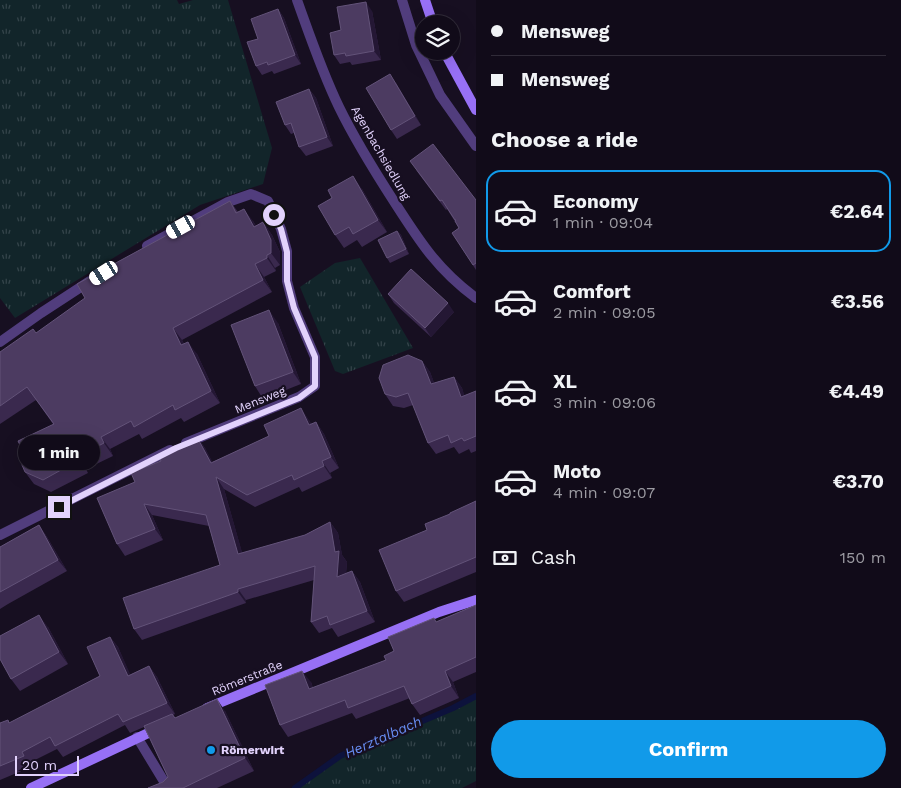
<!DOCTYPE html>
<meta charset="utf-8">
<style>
body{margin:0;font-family:"Work Sans",sans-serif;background:#1a1422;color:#f1f3f6;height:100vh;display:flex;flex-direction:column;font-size:19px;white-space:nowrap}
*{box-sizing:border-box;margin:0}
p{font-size:16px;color:#9c9ba2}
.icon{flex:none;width:28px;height:28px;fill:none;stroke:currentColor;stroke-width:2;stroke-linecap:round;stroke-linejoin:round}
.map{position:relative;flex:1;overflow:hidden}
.sheet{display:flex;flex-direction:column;background:#110b19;width:425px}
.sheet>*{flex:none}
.guide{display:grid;align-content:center;height:110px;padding:0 15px;background:#110b19}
.fabs{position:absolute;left:415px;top:15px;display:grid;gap:10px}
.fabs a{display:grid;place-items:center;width:45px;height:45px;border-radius:50%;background:#110b19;box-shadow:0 5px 20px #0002,0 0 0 1px #302b38;font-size:25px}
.scale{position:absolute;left:15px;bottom:12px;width:64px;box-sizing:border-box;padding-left:5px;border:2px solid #e2d2fc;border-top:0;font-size:14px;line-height:18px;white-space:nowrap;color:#e2d2fc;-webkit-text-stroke:4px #170f21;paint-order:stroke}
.end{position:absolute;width:22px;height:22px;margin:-11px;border:6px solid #e2d2fc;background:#111;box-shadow:0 0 0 2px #111}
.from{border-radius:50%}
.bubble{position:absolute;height:35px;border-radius:18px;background:#110b19;box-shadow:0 5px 20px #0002,0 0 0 1px #302b38;font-size:16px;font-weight:700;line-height:35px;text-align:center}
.car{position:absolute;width:15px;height:30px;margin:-15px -8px;border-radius:6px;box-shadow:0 0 4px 1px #0007;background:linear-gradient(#fff 24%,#345 0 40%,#fff 0 76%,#345 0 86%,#fff 0)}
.guide b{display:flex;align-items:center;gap:18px;height:48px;font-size:19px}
.guide b+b{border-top:1px solid #302b38}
.guide i{width:12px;height:12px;background:#f1f3f6}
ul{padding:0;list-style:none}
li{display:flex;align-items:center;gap:15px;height:82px;margin:0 10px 8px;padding:0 5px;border:2px solid transparent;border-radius:15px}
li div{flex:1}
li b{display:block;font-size:19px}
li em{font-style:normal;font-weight:700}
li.active{border-color:#119ae9}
li>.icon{width:45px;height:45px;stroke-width:1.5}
h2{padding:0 15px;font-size:22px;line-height:60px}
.pay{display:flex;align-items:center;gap:12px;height:55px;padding:0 15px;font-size:19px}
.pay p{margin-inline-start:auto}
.primary-button{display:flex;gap:10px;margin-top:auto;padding:10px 15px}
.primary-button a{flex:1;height:58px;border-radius:30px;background:#119ae9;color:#fff;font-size:20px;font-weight:700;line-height:58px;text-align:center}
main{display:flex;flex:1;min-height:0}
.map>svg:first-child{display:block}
.grass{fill:url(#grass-tufts)}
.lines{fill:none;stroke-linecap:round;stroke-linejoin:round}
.stream{stroke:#0d123c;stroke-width:6}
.lane{stroke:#513d7d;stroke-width:10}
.street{stroke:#513d7d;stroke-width:10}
.secondary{stroke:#9770f5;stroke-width:10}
.wall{fill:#3a294e}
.shaded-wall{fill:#241734}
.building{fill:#4c3b61;stroke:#635379}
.route{stroke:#e2d2fc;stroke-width:6}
.poi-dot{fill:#119ae9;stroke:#170f21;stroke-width:2}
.labels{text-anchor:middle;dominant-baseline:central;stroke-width:4.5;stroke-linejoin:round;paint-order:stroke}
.street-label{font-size:12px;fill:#e2d2fc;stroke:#170f21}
.poi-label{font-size:12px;font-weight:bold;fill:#e2d2fc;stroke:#170f21;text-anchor:start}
.water-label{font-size:14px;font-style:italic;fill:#688ef4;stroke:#170f21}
</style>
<main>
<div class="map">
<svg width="476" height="788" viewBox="0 0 476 788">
<defs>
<pattern id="grass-tufts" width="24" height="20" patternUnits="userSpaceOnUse" patternTransform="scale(1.25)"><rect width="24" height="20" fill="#12252a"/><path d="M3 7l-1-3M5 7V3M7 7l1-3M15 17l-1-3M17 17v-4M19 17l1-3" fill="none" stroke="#34444a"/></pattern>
</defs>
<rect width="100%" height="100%" fill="#170f21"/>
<g class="grass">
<path d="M0 0H177L179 4 193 0H228L272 148 263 184 200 205 15 318 0 298Z"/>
<path d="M360 258 413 348 343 374 335 371 300 287 335 263Z"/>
<path d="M476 696V781L462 788H295L340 756 453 708Z"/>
</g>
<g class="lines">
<path class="stream" d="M295 788 340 756 453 708 476 696"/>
<path class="lane" d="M137 737 168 788"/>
<g class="street">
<path d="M297 0C310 36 322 72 339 107 355 140 375 172 395 203 420 242 438 270 476 298"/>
<path d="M402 0 416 45 440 95 476 146"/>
<path d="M147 246 228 202 251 194 268 201 281 229 287 251V281L294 308 315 357V386L299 397 186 443"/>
<path d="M0 342 41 313 90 281"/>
<path d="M0 535 170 450"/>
</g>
<g class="secondary">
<path d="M425 0 433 24"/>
<path d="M444 51 476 110"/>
<path d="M207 708 439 612 476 600"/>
<path d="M31 788 159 728"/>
</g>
</g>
<g class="wall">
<path d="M278 9 284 18 301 64 274 74 272 71 262 75 256 66 258 39Z"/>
<path d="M372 11 381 60 352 65 350 62 340 64 334 55 341 30Z"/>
<path d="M396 83 421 125 397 139 391 130Z"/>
<path d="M309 89 316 98 333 146 306 156 299 147 294 133 291 134 285 125Z"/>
<path d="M416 170 476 200V270L452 233 459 228 447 209 446 210Z"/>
<path d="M362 189 387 232 362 247 357 240 344 248 335 235 332 198Z"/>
<path d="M230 201 238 212 253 221 256 226 263 222 272 235 280 252V265L275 268 276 271 264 277 272 292 182 340 184 344 197 354 220 403 184 422 181 418 142 439 139 434 110 449 113 456 86 469 88 473 51 492 34 484 25 472 53 424 36 400 0 424V352L36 333Z"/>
<path d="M397 231 401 235 409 254 390 263 387 258Z"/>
<path d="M388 294 454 312 431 337 394 303Z"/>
<path d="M278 323 301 384 263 399 255 386Z"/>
<path d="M422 361 430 372 434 383 454 377 462 388 464 396 476 392V451L471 453 469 449 459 454 454 447 436 454 428 443 413 405 404 408 393 406 385 394Z"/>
<path d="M309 420 311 424 316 422 324 434 339 468 330 473 332 478 302 492 299 487 255 507 224 489 242 553 305 535 330 522 338 533 342 555 347 562 346 573 352 571 360 582 375 622 338 637 332 628 319 633 311 622 314 580 246 600V603L142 640 134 629 220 565 209 526 152 515 163 540 125 556 117 544 135 482 161 461 197 437 205 448 212 462Z"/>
<path d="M476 501V572L404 602 396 591 427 530 450 514Z"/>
<path d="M39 525 47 537 67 571 8 604 0 609V547Z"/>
<path d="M476 605V672L453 682 459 698 420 715 412 704 410 698 356 719 352 713 288 737 280 725 311 682 313 688 386 660 394 651 437 622Z"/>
<path d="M48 627 68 664 20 691 11 679Z"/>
<path d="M110 637 118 647 130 675 149 666 157 677 175 714 173 715 175 718 225 711 254 771 217 788H148L163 782 168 777 144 727 130 733 125 725 63 757 57 749 29 763 31 767 0 780V723L8 720 10 723 100 676Z"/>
</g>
<g class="shaded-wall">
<path d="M366 2 372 11 381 60 374 51Z"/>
<path d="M278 9 284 18 301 64 295 55Z"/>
<path d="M390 74 396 83 421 125 415 116Z"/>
<path d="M309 89 316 98 333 146 327 137Z"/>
<path d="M353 176 362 189 387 232 378 220Z"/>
<path d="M244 209 253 221 263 240 254 227Z"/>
<path d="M263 222 272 235 280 252V265L271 253Z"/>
<path d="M397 231 401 235 409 254 406 249Z"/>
<path d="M267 255 275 268 276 271 267 258Z"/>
<path d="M255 264 264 277 272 292 263 280Z"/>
<path d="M448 303 454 312 431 337 425 328Z"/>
<path d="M269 310 278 323 301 384 293 372Z"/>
<path d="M173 328 182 340 190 357 181 345Z"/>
<path d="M188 342 197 354 220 403 211 391Z"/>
<path d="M422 361 430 372 439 395 431 384Z"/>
<path d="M454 377 462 388 469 409 461 397Z"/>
<path d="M301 408 309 420 317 437 309 425Z"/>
<path d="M316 422 324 434 339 468 331 457Z"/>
<path d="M101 437 110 449 113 456 104 443Z"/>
<path d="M197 437 205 448 219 474 211 463Z"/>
<path d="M322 461 330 473 332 478 324 466Z"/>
<path d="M216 477 224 489 246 566 238 554Z"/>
<path d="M144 504 152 515 163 540 155 529Z"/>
<path d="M330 522 338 533 342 555 347 562 345 588 337 577 335 552Z"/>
<path d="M39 525 47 537 67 571 58 560Z"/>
<path d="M352 571 360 582 375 622 367 611Z"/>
<path d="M238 589 246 600V603L238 592Z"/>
<path d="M39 615 48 627 68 664 59 652Z"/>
<path d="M110 637 118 647 136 687 128 676Z"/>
<path d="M149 666 157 677 175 714 167 703Z"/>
<path d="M302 671 311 682 317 701 309 689Z"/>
<path d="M445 671 453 682 459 698 451 686Z"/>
<path d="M217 699 225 711 254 771 245 758Z"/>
</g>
<g class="building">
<path d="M366 2 374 51 346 56 345 53 334 55 330 33 341 30 337 7Z"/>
<path d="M278 9 295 55 268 65 267 62 256 66 247 42 258 39 251 19Z"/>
<path d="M390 74 415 116 391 130 366 88Z"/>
<path d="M309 89 327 137 299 147 291 123 285 125 276 102Z"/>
<path d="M433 144 476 200V263L473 265 452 233 459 228 455 221 456 220H455L442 200 440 201 410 161Z"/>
<path d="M353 176 378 220 353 234 349 227 335 235 318 206 332 198 328 190Z"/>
<path d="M230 201 236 213 244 209 254 227 263 222 271 240V253L267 255V258L255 264 263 280 173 328 181 345 188 342 211 391 175 410 173 405 134 427 131 421 101 437 104 443 77 457 79 460 43 480 25 472 22 465 25 455 18 441 54 424 27 387 0 406V352L33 329 36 333 85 298 77 284Z"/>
<path d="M397 231 406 249 387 258 378 240Z"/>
<path d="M411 269 448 303 425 328 388 294Z"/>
<path d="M269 310 293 372 255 386 231 325Z"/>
<path d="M408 355 422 361 431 384 454 377 461 397 476 391V436L464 441 462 438 451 443 448 435 428 443 408 393 396 397 385 394 379 378 383 365Z"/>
<path d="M301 408 309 425 316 422 331 457 322 461 324 466 294 480 292 475 247 495 216 477 238 554 305 535 330 522 335 552 339 551 337 577 352 571 367 611 330 625 327 616 311 622 315 566 238 589V592L134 629 123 598 220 565 206 515 144 504 155 529 117 544 97 498 135 482 131 473 161 461 158 454 197 437 211 463 269 436 264 425Z"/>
<path d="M476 501V557L396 591 379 550 427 530 425 524 450 514V513Z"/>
<path d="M39 525 58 560 0 592V547Z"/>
<path d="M476 605V657L445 671 451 686 412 704 404 686 348 708 345 700 280 725 265 685 302 671 309 689 386 660 384 656 394 651 388 637 434 618 436 622Z"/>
<path d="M39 615 59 652 11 679 0 659V636Z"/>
<path d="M110 637 128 676 149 666 167 703 123 722 118 714 55 746 50 737 22 752 24 756 0 766V723L8 720 9 723 100 676 87 647Z"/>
<path d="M217 699 245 758 183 788H148L163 782 168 777 144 726 172 714 175 718Z"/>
</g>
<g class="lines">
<path class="route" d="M59 507 176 448 299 398 315 386V357L294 308 287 281V252L281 229 274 215"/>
</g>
<circle class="poi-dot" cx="211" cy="750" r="5"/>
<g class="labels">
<g class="street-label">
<text transform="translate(381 153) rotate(60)">Agenbachsiedlung</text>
<text transform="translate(260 400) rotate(-22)">Mensweg</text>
<text transform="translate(247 678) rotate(-22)">Römerstraße</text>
</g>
<g class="poi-label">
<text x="221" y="750">Römerwirt</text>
</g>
<g class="water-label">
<text transform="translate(383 737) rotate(-24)">Herztalbach</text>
</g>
</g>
</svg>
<div class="fabs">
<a><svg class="icon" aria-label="layers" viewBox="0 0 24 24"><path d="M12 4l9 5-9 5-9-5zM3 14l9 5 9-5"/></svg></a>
</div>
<div class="scale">20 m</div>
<i class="end from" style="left:274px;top:215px"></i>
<i class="end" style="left:59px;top:507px"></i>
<div class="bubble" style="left:18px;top:435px;width:82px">1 min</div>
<i class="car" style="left:181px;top:227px;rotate:241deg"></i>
<i class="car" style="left:104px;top:273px;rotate:238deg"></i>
</div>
<section class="sheet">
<div class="guide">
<b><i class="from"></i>Mensweg</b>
<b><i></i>Mensweg</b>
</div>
<h2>Choose a ride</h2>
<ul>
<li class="active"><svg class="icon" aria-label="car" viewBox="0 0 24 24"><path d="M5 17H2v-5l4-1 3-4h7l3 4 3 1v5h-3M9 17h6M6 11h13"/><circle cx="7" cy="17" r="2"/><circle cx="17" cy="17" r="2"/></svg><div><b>Economy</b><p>1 min · 09:04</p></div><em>€2.64</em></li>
<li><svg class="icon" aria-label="car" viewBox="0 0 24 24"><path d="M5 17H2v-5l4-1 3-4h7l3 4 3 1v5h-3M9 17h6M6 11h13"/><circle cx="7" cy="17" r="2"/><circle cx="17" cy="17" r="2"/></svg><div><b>Comfort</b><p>2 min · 09:05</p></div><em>€3.56</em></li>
<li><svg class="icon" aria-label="car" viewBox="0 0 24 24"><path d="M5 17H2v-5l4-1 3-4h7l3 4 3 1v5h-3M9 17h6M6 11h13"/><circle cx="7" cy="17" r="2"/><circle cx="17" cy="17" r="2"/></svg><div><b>XL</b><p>3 min · 09:06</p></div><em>€4.49</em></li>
<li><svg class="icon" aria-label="car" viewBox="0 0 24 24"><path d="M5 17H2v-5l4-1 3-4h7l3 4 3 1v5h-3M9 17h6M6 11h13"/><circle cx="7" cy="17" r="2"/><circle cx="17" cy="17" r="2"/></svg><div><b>Moto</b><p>4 min · 09:07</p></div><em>€3.70</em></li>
</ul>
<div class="pay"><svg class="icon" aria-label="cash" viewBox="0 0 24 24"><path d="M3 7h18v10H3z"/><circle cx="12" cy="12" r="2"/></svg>Cash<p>150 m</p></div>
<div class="primary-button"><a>Confirm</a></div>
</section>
</main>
